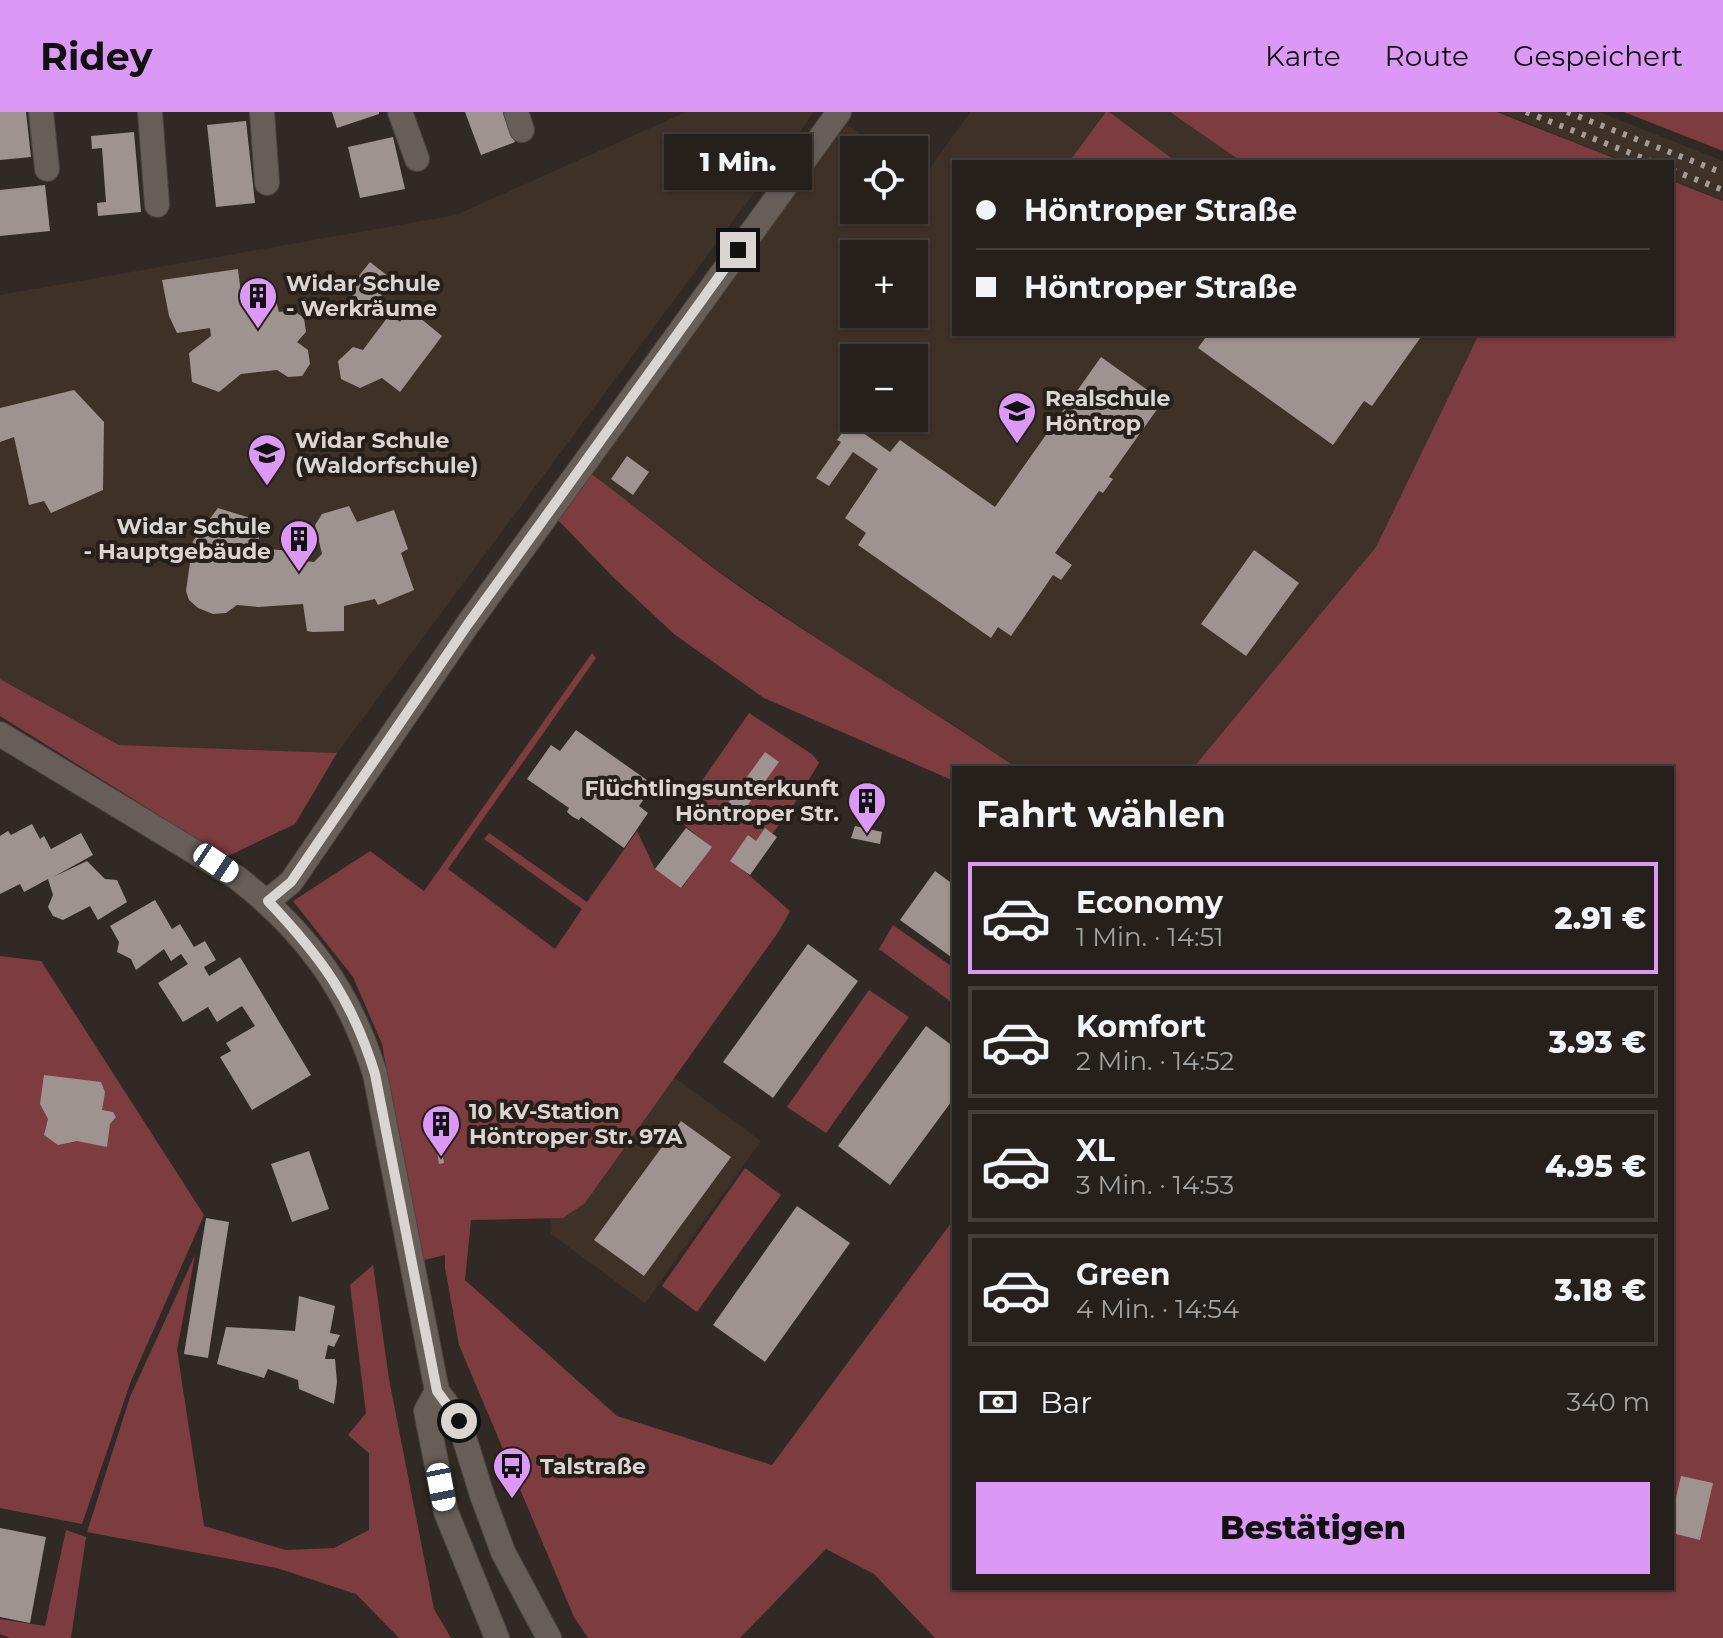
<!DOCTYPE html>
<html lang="de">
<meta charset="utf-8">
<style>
body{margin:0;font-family:Montserrat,sans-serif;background:#2d2824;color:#f1f3f6;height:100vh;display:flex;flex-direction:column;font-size:30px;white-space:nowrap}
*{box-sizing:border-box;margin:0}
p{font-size:26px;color:#a3a3a3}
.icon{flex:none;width:44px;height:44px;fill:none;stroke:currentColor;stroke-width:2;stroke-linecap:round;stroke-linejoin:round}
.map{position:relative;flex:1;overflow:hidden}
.details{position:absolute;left:952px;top:654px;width:722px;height:824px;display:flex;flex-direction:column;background:#25201b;border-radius:0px;box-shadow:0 2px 6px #0004,0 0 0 2px #423e3a}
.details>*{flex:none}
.banner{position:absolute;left:952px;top:48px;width:722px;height:176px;border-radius:0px;box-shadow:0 2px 6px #0004,0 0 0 2px #423e3a;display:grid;align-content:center;height:176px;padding:0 24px;background:#25201b}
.controls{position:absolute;left:840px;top:24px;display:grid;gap:16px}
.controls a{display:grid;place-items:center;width:88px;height:88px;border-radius:0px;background:#25201b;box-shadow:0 2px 6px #0004,0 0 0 2px #423e3a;font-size:40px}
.end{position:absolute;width:36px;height:36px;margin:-18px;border:10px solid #dad5d1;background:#111;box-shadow:0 0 0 4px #111}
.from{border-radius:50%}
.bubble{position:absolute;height:56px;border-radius:0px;background:#25201b;box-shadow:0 2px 6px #0004,0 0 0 2px #423e3a;font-size:26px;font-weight:800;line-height:56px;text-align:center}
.car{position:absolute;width:24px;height:48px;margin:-24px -12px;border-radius:10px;box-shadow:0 0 6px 2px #0007;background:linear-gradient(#fff 24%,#345 0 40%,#fff 0 76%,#345 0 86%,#fff 0)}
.banner b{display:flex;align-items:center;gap:28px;height:76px;font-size:30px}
.banner b+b{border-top:2px solid #423e3a}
.banner i{width:20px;height:20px;background:#f1f3f6}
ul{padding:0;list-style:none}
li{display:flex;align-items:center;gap:24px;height:112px;margin:0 16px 12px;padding:0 8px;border:4px solid #423e3a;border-radius:0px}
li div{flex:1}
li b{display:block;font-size:30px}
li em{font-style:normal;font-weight:800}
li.selected{border-color:#db99f5}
li>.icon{width:72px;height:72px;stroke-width:1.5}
h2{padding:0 24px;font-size:36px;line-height:96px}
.pay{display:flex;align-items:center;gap:20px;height:88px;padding:0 24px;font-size:30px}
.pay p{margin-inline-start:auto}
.action{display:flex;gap:16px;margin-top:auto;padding:16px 24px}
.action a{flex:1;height:92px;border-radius:0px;background:#db99f5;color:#111;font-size:32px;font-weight:800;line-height:92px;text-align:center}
header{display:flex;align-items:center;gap:48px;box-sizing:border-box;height:112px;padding:0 40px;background:#db99f5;color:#111}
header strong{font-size:38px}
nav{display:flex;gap:44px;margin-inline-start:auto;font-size:28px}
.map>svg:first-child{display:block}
.built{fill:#3e3127;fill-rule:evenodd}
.green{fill:#7d3c3f}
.building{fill:#9f938f}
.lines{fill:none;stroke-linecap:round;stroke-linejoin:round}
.street-casing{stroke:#4b4540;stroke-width:26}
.secondary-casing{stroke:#4b4540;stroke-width:26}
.street{stroke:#675e58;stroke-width:24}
.secondary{stroke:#675e58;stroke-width:24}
.rail{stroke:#a39d99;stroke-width:6;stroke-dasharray:4 8;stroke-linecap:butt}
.route{stroke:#dad5d1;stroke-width:10}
.labels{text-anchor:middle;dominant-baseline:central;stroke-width:8;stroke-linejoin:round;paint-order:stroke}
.poi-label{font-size:22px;font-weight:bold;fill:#dad5d1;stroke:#27201a;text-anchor:start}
</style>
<header>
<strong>Ridey</strong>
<nav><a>Karte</a><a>Route</a><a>Gespeichert</a></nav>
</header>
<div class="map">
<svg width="1723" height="1526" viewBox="0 0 1723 1526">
<rect width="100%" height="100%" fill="#312a24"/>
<g class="built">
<path d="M686 0H814L337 641 119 633 0 567V183L456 103Z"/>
<path d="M970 0H1170L1242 50H954V222H1479L1376 435 1193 656H1017L952 612 872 564 721 461 589 360 709 194 847 13 887 38H854V98H914V55L926 62ZM854 142H914V202H854ZM854 246H914V306H854Z"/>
<path d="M1500 0H1599L1723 49V88L1672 68V50H1626Z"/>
<path d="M603 913 761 1029 645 1191 551 1122 550 1103Z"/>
</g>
<g class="green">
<path d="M1106 0H1109L1177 50H1069Z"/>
<path d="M1170 0H1497L1624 50H1242Z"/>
<path d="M1624 0H1723V39Z"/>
<path d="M1672 69 1723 89V1526H935L874 1462 826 1437 740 1526H588L574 1505 459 1233 445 1156V1143L420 1149 382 932 353 865 293 789 370 739 424 779 592 541 596 546 448 757 555 837 582 797 484 727 489 721 587 790 637 719 655 757 682 776 711 735 684 713 692 683 749 601 813 643 819 651 788 702 743 758 790 799 779 819 585 1091 563 1106 471 1108 465 1168 617 1304 772 1353 954 1107V1476H1672V656H1193L1376 435 1479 222H1672Z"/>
<path d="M589 360C633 393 676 428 720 461 816 530 919 589 1017 656H954V669L764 586 674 522 614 466 556 406Z"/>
<path d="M0 567 119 633 337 641 295 712 226 745 0 604Z"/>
<path d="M893 813 954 856V892L879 837Z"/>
<path d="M0 844 41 849 204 1103 131 1269 82 1412 0 1396Z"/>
<path d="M869 878 909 905 826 1021 787 995Z"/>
<path d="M745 1056 781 1083 697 1200 662 1174Z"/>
<path d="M195 1143 177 1238 204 1414 286 1438 334 1436 369 1418V1341L348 1323 366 1301 350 1173 373 1153 389 1267 434 1497 451 1526H399L356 1482 277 1456 87 1420 130 1285Z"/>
<path d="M66 1418 86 1425 71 1526H10L0 1522V1507L45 1514Z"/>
</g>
<g class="building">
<path d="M0 0H26L31 45 0 48Z"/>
<path d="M332 0H379V2L337 16Z"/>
<path d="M465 0H504L515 30 481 43Z"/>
<path d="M246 9 255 91 216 95 207 13Z"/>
<path d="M134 20 141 100 98 104 97 91 106 90 102 36 92 37 91 24Z"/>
<path d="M393 25 405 77 360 86 348 35Z"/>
<path d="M45 73 50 119 0 124V78Z"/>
<path d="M370 150 393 168 371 198 347 179Z"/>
<path d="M238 157 241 182 273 177 279 200 293 198 304 206 306 220 297 230 308 238 310 252 302 264 288 265 277 258 241 262 219 280 192 270 189 241 211 224 210 216 177 221 169 204 162 168Z"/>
<path d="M409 197 442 224 400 280 382 266 360 276 341 267 338 249 353 235 363 238 390 202 400 210Z"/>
<path d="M1208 222H1423L1372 294 1364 289 1333 333 1198 236Z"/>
<path d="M1101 245 1163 289 1109 365 1113 367 1103 381 1099 379 1055 441 1072 453 1061 468 1053 463 1011 524 998 515 991 526 858 433 866 421 845 406 878 357 853 340 829 374 816 366 841 330 837 328 849 311 890 340 900 328 995 395Z"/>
<path d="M74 278 104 310 103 378 51 401 44 389 29 393 14 325 0 330V296Z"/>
<path d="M627 344 649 360 633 383 611 367Z"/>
<path d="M349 394 357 410 394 398 408 437 401 441 414 478 378 493 375 487 344 494V519L313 520 307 519 303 492 258 495 237 493 226 501 213 502 198 496 189 488 186 479 193 429 218 396 257 408 260 441H267L268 437 291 439 298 452 305 449 314 450 322 442 315 413 322 402Z"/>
<path d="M1254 438 1299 471 1246 544 1201 512Z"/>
<path d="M576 618 654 673 639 694 648 701 624 736 581 705 579 708 573 705 567 700 569 696 527 667 551 633 560 639Z"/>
<path d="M765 640 779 650 734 712 720 702Z"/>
<path d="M32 712 40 727 44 724 51 737 81 721 93 743 53 765 87 749 105 767 117 768 127 790 98 808 90 794 63 808 53 804 48 795 53 783 48 767 24 780 20 772 0 782V724L8 719 11 723Z"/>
<path d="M855 714 882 720 880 732 851 726Z"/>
<path d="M686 716 712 735 681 776 655 757Z"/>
<path d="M765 716 777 725 750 763 730 749 748 723 756 729Z"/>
<path d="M935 759 954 773V847L900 808Z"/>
<path d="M155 788 172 817 180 812 194 835 205 829 216 848 204 855 209 864 240 845 311 963 252 998 220 945 231 939 226 931 255 914 242 894 217 910 208 895 183 910 158 871 188 852 181 842 171 849 164 837 136 858 131 847 117 840 119 830 110 814Z"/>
<path d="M808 832 858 869 773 986 723 950Z"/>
<path d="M926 914 954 935V986L890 1073 838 1034Z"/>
<path d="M44 963 101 970 105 980 102 998 113 1000 116 1005 110 1012 107 1035 77 1029 58 1033 44 1023 48 1007 40 992Z"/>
<path d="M681 1009 731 1045 644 1164 594 1128Z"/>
<path d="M309 1039 329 1097 292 1110 271 1052Z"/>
<path d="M442 1039 444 1051 439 1052 437 1040Z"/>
<path d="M797 1094 850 1131 765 1250 713 1213Z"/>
<path d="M206 1106 229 1110 208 1246 184 1242Z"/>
<path d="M299 1184 335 1194 330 1221 340 1223 334 1235 328 1233 325 1247H335L337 1270 334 1292 299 1277 298 1268 268 1257 264 1266 217 1252 226 1215 295 1219Z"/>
<path d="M1681 1364 1713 1371 1700 1428 1672 1421V1403Z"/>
<path d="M0 1416 46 1425 30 1511 0 1505Z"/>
</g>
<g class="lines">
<g class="street-casing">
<g id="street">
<path d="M41 0 47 57"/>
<path d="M150 0 157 93"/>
<path d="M262 0 267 71"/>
<path d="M400 0 417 47"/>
<path d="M516 0 522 18"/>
<path d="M268 789 291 770 468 512 839 0"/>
</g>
</g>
<g class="secondary-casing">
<g id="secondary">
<path d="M0 622 236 765C305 818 349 878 375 962L437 1279 459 1309 482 1383 503 1440 549 1526"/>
<path d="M437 1279 426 1299 446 1400 497 1526"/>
</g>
</g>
<use href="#street" class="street"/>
<use href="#secondary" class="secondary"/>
<g class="rail">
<path d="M1526 0 1653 50"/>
<path d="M1567 0 1723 61"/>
<path d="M1672 58 1723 78"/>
</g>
</g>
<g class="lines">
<path class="route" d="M459 1309 437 1279 375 962C352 887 322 846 268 789L291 770 468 512 738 138"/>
</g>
<defs>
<g id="building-pin" transform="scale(2)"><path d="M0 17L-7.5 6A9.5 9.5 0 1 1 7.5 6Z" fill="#db99f5" stroke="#27201a"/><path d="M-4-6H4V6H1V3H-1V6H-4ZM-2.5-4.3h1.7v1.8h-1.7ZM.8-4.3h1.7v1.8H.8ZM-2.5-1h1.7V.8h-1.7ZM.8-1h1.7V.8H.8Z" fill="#111"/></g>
<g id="school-pin" transform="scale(2)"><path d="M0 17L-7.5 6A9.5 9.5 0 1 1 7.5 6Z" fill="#db99f5" stroke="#27201a"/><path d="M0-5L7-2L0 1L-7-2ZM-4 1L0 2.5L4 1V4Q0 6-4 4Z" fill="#111"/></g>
<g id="bus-pin" transform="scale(2)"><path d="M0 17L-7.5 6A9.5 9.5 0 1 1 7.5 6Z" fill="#db99f5" stroke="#27201a"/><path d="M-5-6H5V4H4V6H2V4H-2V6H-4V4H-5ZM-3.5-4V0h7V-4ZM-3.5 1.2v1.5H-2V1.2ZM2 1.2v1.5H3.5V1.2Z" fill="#111"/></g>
</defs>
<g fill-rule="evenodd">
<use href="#building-pin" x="258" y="184"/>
<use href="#school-pin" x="1017" y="299"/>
<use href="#school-pin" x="267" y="341"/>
<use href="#building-pin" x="299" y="427"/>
<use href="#building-pin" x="867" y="689"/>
<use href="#building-pin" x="441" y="1012"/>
<use href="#bus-pin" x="512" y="1354"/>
</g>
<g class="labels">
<g class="poi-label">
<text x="286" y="171">Widar Schule<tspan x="286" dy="25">- Werkräume</tspan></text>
<text x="1045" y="286">Realschule<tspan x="1045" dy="25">Höntrop</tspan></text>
<text x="295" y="328">Widar Schule<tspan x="295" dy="25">(Waldorfschule)</tspan></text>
<text x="271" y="414" text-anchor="end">Widar Schule<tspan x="271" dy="25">- Hauptgebäude</tspan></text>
<text x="839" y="676" text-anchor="end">Flüchtlingsunterkunft<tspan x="839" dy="25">Höntroper Str.</tspan></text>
<text x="469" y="999">10 kV-Station<tspan x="469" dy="25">Höntroper Str. 97A</tspan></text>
<text x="540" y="1354">Talstraße</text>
</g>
</g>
</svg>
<div class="controls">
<a><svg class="icon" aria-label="locate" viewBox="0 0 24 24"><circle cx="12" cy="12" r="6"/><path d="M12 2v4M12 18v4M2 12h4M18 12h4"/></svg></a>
<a>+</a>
<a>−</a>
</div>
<i class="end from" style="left:459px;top:1309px"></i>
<i class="end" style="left:738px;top:138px"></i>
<div class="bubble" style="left:664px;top:22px;width:148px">1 Min.</div>
<i class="car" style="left:216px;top:751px;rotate:124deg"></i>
<i class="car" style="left:441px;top:1375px;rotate:169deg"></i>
<div class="banner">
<b><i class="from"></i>Höntroper Straße</b>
<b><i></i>Höntroper Straße</b>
</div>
<section class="details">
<h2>Fahrt wählen</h2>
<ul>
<li class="selected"><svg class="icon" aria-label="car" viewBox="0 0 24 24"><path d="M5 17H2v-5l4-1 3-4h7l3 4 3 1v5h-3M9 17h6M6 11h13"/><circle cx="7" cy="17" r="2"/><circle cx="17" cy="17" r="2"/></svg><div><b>Economy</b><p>1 Min. · 14:51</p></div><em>2.91 €</em></li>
<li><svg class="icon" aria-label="car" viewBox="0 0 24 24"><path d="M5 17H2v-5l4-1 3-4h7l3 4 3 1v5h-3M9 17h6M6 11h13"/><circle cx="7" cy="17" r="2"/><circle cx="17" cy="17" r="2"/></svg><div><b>Komfort</b><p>2 Min. · 14:52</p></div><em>3.93 €</em></li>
<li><svg class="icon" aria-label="car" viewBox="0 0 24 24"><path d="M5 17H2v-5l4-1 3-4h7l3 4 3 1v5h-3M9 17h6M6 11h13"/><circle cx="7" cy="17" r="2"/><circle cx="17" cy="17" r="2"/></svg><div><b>XL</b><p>3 Min. · 14:53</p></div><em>4.95 €</em></li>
<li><svg class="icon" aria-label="car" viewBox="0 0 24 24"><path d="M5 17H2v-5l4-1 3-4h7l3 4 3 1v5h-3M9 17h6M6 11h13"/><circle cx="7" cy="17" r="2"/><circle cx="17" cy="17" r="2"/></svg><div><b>Green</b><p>4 Min. · 14:54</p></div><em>3.18 €</em></li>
</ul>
<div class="pay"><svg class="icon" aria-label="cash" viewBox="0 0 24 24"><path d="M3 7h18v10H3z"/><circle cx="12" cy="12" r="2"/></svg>Bar<p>340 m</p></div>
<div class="action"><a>Bestätigen</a></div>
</section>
</div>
